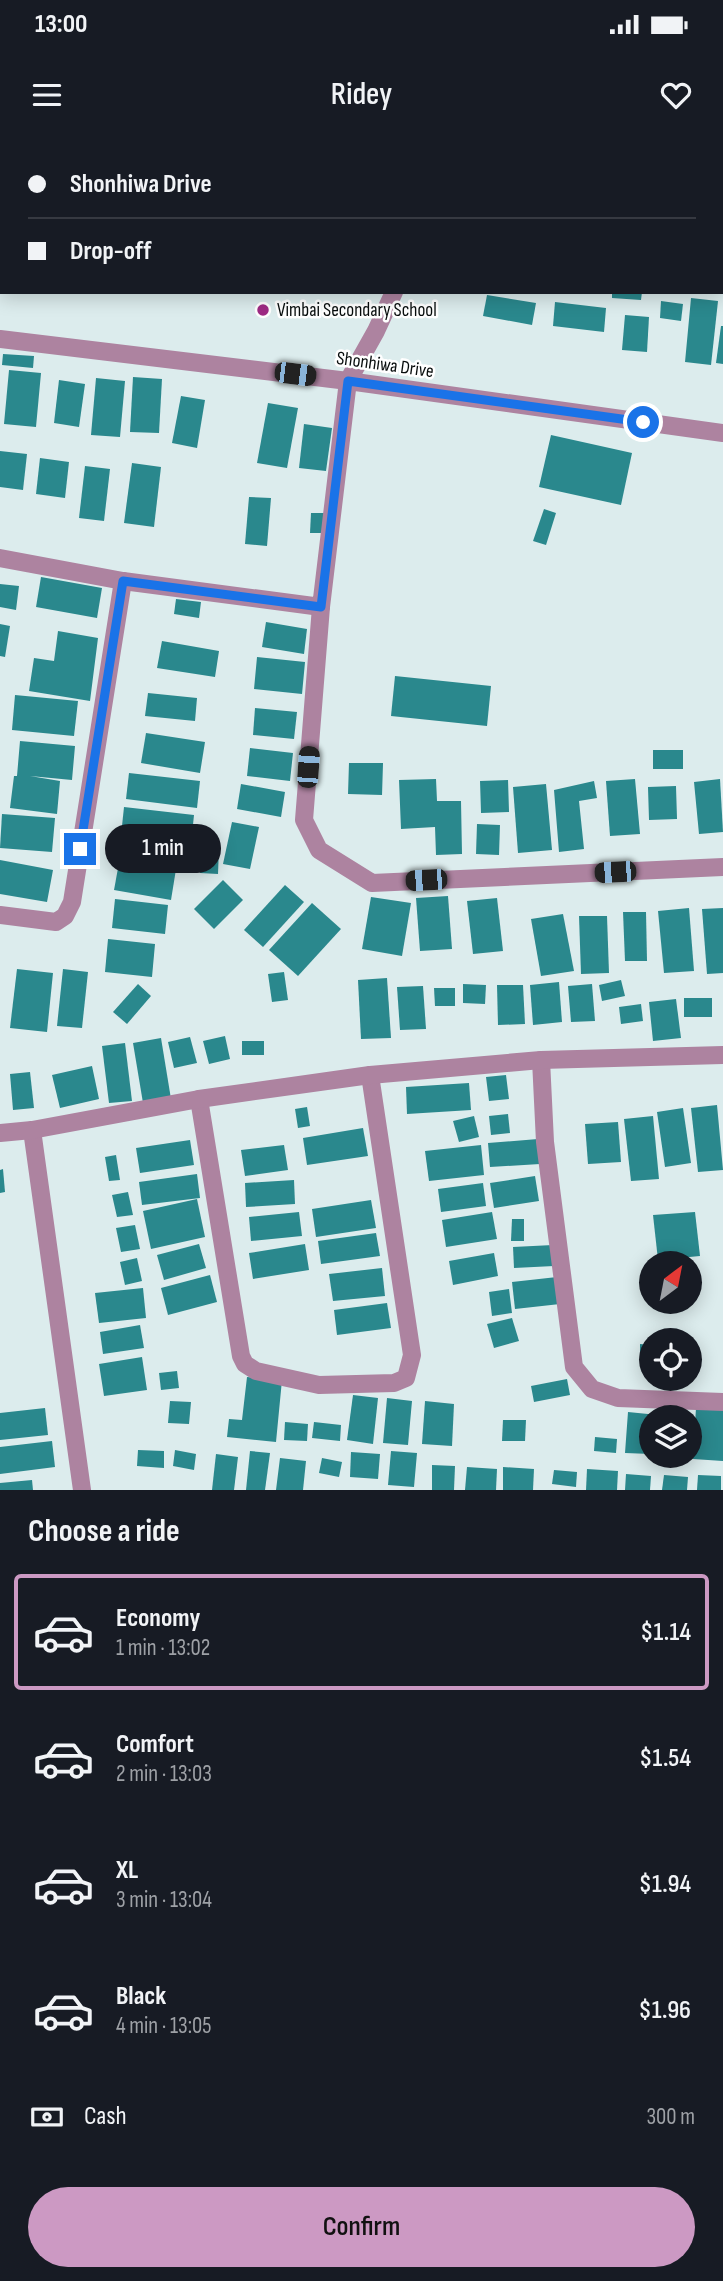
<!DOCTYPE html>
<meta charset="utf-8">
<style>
body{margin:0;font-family:"Sofia Sans Condensed",sans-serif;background:#242831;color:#f1f3f6;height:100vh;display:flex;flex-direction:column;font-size:26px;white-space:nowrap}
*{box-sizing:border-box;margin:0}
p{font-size:23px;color:#9ea1a6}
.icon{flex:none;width:38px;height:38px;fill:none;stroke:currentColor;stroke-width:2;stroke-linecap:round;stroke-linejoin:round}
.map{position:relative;height:1350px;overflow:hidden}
.drawer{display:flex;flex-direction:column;background:#171b24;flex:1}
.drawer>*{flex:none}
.banner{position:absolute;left:0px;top:0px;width:724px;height:154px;box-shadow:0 4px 18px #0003;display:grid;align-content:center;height:154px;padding:0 28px;background:#171b24}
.needle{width:46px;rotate:32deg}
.controls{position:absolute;left:639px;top:1111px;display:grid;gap:14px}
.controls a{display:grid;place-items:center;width:63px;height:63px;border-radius:50%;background:#171b24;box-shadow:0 4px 18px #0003;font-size:35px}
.end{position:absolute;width:32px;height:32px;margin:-16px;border:9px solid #1a73e8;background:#fff;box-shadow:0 0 0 4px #fff}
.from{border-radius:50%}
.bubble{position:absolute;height:49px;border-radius:24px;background:#171b24;box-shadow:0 4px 18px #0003;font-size:23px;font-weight:600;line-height:49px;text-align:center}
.car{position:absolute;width:21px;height:42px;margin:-21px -10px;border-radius:9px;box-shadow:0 0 5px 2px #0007;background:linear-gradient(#222 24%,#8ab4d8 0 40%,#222 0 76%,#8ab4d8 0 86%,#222 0)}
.banner b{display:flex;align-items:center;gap:24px;height:66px;font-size:26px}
.banner b+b{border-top:2px solid #363941}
.banner i{width:18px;height:18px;background:#f1f3f6}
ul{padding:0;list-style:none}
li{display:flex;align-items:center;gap:21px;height:116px;margin:0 14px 10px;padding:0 14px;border:4px solid transparent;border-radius:7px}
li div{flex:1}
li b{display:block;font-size:26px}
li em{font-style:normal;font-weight:600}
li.on{border-color:#cc99c3}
li>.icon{width:63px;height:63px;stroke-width:1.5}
h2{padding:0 28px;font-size:32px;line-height:84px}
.pay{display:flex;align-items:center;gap:18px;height:77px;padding:0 28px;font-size:26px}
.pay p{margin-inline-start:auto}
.button{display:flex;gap:14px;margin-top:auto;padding:14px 28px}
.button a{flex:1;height:80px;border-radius:42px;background:#cc99c3;color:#111;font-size:28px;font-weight:600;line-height:80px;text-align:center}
.status{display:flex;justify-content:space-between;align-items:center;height:49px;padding:0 35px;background:#171b24;direction:ltr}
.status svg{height:19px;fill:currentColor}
header{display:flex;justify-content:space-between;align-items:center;height:91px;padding:0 28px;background:#171b24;font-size:32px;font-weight:600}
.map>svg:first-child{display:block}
.building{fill:#2a888d}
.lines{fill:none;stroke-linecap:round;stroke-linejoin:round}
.minor{stroke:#ad83a0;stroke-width:18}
.route{stroke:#1a73e8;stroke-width:9}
.poi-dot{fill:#9e2a84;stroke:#fff;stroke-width:2.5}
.labels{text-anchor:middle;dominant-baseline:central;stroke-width:5;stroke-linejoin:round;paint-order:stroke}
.poi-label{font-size:19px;fill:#080d0d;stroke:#fff;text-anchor:start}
.street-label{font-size:19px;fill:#080d0d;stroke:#fff}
</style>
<div class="status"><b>13:00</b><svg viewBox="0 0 49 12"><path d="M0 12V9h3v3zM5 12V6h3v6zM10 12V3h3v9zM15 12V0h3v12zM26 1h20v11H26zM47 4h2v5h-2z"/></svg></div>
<header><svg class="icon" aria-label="menu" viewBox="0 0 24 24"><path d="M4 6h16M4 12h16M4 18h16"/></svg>Ridey<svg class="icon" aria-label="heart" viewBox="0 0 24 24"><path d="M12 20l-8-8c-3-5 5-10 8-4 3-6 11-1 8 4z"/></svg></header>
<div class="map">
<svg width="723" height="1350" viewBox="0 0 723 1350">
<rect width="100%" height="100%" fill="#dceced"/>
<g class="building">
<path d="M612 152H642L641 160 612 158Z"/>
<path d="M487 155 536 163 532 185 483 176Z"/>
<path d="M691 158 718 161 711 225 685 222Z"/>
<path d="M661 161 683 164 681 181 660 178Z"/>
<path d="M555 162 606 168 604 192 553 186Z"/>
<path d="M625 175 649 177 647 212 622 210Z"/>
<path d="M721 186H723V224L716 223Z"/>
<path d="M3 214 34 216 33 228 2 225Z"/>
<path d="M9 230 41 233 36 287 4 284Z"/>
<path d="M133 237 162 239 159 293 130 292Z"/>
<path d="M96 238 125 241 120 297 91 295Z"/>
<path d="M59 240 85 244 79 287 54 283Z"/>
<path d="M181 256 205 260 197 308 172 303Z"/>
<path d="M268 263 298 268 287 328 257 323Z"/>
<path d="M304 284 332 288 326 331 299 328Z"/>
<path d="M551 295 632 313 621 365 539 347Z"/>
<path d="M0 311 27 314 23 350 0 347Z"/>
<path d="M40 318 69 322 65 358 36 354Z"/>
<path d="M132 323 161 327 154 387 124 383Z"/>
<path d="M85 326 110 329 104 381 79 378Z"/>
<path d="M249 357 271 358 267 406 245 404Z"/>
<path d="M544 369 556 373 546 405 533 401Z"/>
<path d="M311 373H324L323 393H310Z"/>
<path d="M41 437 102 448 97 478 36 467Z"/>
<path d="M0 444 19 446 16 470 0 467Z"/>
<path d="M176 459 201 462 199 478 174 474Z"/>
<path d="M266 482 307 489 304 514 262 507Z"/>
<path d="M0 484 10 486 5 517 0 516Z"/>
<path d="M58 491 98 498 90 561 29 551 34 518 54 521Z"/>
<path d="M162 501 219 511 215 537 157 528Z"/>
<path d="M257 517 305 522 302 554 254 549Z"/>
<path d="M395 536 491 546 487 586 391 576Z"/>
<path d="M148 553 197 558 195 581 145 576Z"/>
<path d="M15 555 78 561 74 596 12 590Z"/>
<path d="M255 568 297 572 294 599 253 595Z"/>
<path d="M146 593 205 602 200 633 141 623Z"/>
<path d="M20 601 75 606 72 640 30 636 60 641 57 674 10 668 14 636H17Z"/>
<path d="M250 608 293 613 290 641 247 636Z"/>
<rect x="653" y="610" width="30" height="19"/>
<path d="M349 623H383L382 655 348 654Z"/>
<path d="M129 633 200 641 197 668 126 659Z"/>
<path d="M436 639 437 661H461L462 714 436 715 435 687 401 689 399 640Z"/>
<path d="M635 639 640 694 610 696 606 641Z"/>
<path d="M720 639 723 692 699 694 694 642Z"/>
<path d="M508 640 509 672 481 673 480 641Z"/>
<path d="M594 641 597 658 579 661 584 709 559 712 554 650Z"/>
<path d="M241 644 285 652 281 677 237 669Z"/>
<path d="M546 644 552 710 518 713 513 647Z"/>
<path d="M676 646 677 679 649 680 648 647Z"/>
<path d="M124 667 194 675 190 713 120 705Z"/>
<path d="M2 674 55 678 52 712 0 708Z"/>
<path d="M232 682 259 687 250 729 223 724Z"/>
<path d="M477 684 500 685 499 715 476 714Z"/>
<path d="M201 706 219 707 218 734 200 733Z"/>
<path d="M121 712 177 723 171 760 114 750Z"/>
<path d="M0 720 53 730 47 762 0 754Z"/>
<path d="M223 740 243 760 214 789 194 769Z"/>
<path d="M285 745 304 762 263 807 244 790Z"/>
<path d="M448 756 452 809 420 811 416 758Z"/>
<path d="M371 757 411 763 402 816 362 809Z"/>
<path d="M497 758 503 811 473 814 467 761Z"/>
<path d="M115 759 168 765 165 794 112 788Z"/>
<path d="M312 763 341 789 298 836 269 810Z"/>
<path d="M689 768 694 831 664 833 658 771Z"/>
<path d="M723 768V833L707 834 702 769Z"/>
<path d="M623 772H646L647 821H625Z"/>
<path d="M563 774 574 831 541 836 531 779Z"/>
<path d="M579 776H607L609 833 581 834Z"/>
<path d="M108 799 155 804 152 837 105 832Z"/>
<path d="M17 829 53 833 47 892 10 888Z"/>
<path d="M63 829 88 832 82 888 57 886Z"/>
<path d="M284 832 288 860 272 862 268 834Z"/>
<path d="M387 838 391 898 361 899 358 840Z"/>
<path d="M621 840 625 856 602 861 599 845Z"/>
<path d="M559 842 562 882 533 885 530 845Z"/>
<path d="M138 844 151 856 127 884 113 872Z"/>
<path d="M463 844 486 845 485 864 463 863Z"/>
<path d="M592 844 595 881 571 882 568 846Z"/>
<path d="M497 845H523L525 884 498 885Z"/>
<path d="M423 846 426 889 400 890 397 847Z"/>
<path d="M434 848H455V866H435Z"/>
<rect x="684" y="858" width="28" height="19"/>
<path d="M676 859 681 898 653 901 649 862Z"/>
<path d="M641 864 643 881 621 884 619 867Z"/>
<path d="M225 896 230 919 209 924 203 901Z"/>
<path d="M190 897 197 923 174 928 168 902Z"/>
<path d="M161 898 171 959 143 963 133 903Z"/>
<rect x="242" y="901" width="22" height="14"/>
<path d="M125 903 132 961 109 963 102 906Z"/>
<path d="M92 926 99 959 60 968 52 935Z"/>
<path d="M30 932 34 968 13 970 10 934Z"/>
<path d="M506 935 509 959 489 961 486 937Z"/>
<path d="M469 943 471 970 407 974 406 947Z"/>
<path d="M717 965 723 1030 698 1032 691 968Z"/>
<path d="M307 967 310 986 298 988 295 969Z"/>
<path d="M683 968 691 1023 665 1027 657 972Z"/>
<path d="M508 974 510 993 491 995 489 976Z"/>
<path d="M474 976 479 997 459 1002 453 981Z"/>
<path d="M653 976 659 1039 631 1041 624 979Z"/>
<path d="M618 982 621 1022 588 1024 585 984Z"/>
<path d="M363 988 368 1016 307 1025 303 998Z"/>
<path d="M538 999 540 1024 490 1027 488 1003Z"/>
<path d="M190 1000 194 1025 140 1033 136 1008Z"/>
<path d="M284 1005 288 1030 245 1036 241 1010Z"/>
<path d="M481 1005 484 1035 429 1041 425 1011Z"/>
<path d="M116 1015 120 1040 109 1041 105 1017Z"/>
<path d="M3 1029 5 1052 0 1053V1030Z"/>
<path d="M197 1034 200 1058 142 1065 139 1042Z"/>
<path d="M535 1036 539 1061 494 1068 490 1043Z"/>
<path d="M294 1040 295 1064 246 1067 245 1043Z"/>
<path d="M483 1043 486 1066 441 1072 438 1049Z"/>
<path d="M128 1052 133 1075 117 1077 112 1055Z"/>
<path d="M197 1059 205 1097 151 1109 143 1071Z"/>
<path d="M371 1060 376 1088 316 1097 312 1069Z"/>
<path d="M299 1072 302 1096 251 1101 249 1077Z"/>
<path d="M492 1072 497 1099 446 1107 442 1080Z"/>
<path d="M695 1072 700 1116 658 1120 653 1075Z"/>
<path d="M512 1079H524V1101H511Z"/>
<path d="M135 1085 140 1109 121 1112 116 1088Z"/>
<path d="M376 1093 380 1116 321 1124 318 1101Z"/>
<path d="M199 1104 206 1128 164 1140 157 1115Z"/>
<path d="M305 1104 309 1130 253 1139 249 1113Z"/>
<path d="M553 1105 554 1126 514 1128 513 1107Z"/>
<path d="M494 1113 498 1136 453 1145 449 1121Z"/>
<path d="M137 1118 142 1141 125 1145 120 1122Z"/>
<path d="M382 1128 385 1156 333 1161 329 1134Z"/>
<path d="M210 1135 217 1162 168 1175 161 1148Z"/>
<path d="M557 1137 560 1164 515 1169 512 1142Z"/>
<path d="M143 1148 146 1178 99 1183 95 1153Z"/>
<path d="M509 1149 512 1173 492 1176 489 1152Z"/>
<path d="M387 1163 391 1188 337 1195 334 1170Z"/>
<path d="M512 1178 519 1201 494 1208 487 1184Z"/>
<path d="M140 1185 144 1208 103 1214 100 1192Z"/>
<path d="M640 1204 651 1205V1222H640Z"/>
<path d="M142 1217 147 1250 104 1256 99 1224Z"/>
<path d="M177 1231 179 1248 161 1250 159 1233Z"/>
<path d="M247 1237 282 1240 276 1302 227 1297 229 1279 242 1280Z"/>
<path d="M567 1239 570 1255 534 1262 531 1246Z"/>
<path d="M353 1255 378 1258 373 1304 347 1300Z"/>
<path d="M387 1258 412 1261 408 1305 383 1303Z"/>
<path d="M170 1261 191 1262 189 1284 168 1283Z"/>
<path d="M425 1261 454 1264 452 1306 422 1304Z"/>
<path d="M45 1268 48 1295 0 1300V1273Z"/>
<path d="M696 1268 723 1270V1321L693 1319Z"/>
<path d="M628 1272 658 1275 657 1278H651V1314L625 1313Z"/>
<path d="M503 1280H526L525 1301H502Z"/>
<path d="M285 1282 308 1284 307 1301 284 1300Z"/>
<path d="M314 1282 341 1285 340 1301 312 1298Z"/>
<path d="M595 1297 617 1299 616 1313 594 1311Z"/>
<path d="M52 1301 55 1327 0 1334V1307Z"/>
<path d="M138 1310 164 1311V1328L137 1326Z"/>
<path d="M175 1310 196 1314 194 1330 173 1326Z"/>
<path d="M250 1311 270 1313 265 1350H246Z"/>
<path d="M391 1311 417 1313 414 1347 388 1345Z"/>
<path d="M351 1312 380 1314 378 1339 350 1337Z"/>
<path d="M216 1314 238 1317 234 1350H212Z"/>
<path d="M280 1318 306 1321 303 1350H276Z"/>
<path d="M322 1318 342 1322 339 1337 319 1333Z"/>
<path d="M432 1325 455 1326 454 1350H432Z"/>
<path d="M467 1327 497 1329 496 1350H465Z"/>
<path d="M503 1327 534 1329 533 1350H503Z"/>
<path d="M587 1329 618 1331 617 1350H586Z"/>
<path d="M554 1330 577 1332 576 1347 552 1344Z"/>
<path d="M626 1334 651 1336 650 1350H625Z"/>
<path d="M664 1335 688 1337 687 1350H662Z"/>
<path d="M698 1335 721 1336V1350H697Z"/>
<path d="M32 1340 33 1350H0V1343Z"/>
</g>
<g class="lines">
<g class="minor">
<path d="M443 2V0"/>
<path d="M0 199 348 241 723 293"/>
<path d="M0 418 123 441 321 467 348 241 376 191 394 152"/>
<path d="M321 467 304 680 319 710 372 743 723 727"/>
<path d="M0 775 56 782 65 776 72 762 123 441"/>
<path d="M541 920 545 1002 574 1227 592 1249 618 1258 723 1262"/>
<path d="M199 959 241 1216 245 1224 256 1231 319 1245 394 1243 406 1238 412 1215 370 935"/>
<path d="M32 990 82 1350"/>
<path d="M0 993 32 990 199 959 370 935 541 920 723 915"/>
</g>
</g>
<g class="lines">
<path class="route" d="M80 709 123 441 321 467 348 241 643 282"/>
</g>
<circle class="poi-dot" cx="263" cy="170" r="7"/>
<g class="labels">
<g class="poi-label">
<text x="277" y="170">Vimbai Secondary School</text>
</g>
<g class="street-label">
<text transform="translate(385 225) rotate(8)">Shonhiwa Drive</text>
</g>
</g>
</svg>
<div class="controls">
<a><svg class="needle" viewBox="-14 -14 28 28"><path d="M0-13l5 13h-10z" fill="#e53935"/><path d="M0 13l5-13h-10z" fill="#9ea1a6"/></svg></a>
<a><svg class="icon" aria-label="locate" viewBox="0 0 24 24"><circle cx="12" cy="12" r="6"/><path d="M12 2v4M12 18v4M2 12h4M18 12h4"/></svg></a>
<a><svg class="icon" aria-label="layers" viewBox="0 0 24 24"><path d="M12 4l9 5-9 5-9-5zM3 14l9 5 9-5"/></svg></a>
</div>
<i class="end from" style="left:643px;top:282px"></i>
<i class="end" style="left:80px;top:709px"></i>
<div class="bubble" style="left:105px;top:684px;width:116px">1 min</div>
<i class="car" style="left:295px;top:234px;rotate:97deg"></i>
<i class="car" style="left:308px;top:627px;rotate:4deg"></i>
<i class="car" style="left:615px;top:732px;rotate:267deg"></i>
<i class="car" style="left:426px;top:740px;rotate:267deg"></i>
<div class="banner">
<b><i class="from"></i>Shonhiwa Drive</b>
<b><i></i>Drop-off</b>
</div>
</div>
<section class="drawer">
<h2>Choose a ride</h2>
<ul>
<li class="on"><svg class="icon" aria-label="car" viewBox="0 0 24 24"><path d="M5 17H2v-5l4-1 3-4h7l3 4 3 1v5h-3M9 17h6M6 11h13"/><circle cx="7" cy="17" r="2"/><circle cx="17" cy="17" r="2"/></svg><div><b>Economy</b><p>1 min · 13:02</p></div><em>$1.14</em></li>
<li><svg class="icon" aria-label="car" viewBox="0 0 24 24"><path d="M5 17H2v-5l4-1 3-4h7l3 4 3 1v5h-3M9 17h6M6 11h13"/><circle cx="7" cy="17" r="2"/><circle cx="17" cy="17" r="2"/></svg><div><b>Comfort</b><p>2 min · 13:03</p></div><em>$1.54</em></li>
<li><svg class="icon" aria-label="car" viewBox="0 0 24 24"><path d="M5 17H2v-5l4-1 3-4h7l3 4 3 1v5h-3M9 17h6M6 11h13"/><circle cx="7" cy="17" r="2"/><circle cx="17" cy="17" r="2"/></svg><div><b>XL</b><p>3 min · 13:04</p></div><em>$1.94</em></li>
<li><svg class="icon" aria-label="car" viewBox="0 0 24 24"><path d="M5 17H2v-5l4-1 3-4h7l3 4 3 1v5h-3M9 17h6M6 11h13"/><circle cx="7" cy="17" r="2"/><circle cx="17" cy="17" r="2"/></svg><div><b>Black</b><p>4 min · 13:05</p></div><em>$1.96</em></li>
</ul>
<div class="pay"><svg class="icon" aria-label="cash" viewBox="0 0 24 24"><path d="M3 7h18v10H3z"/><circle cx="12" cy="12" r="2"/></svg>Cash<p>300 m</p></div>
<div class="button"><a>Confirm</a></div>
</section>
